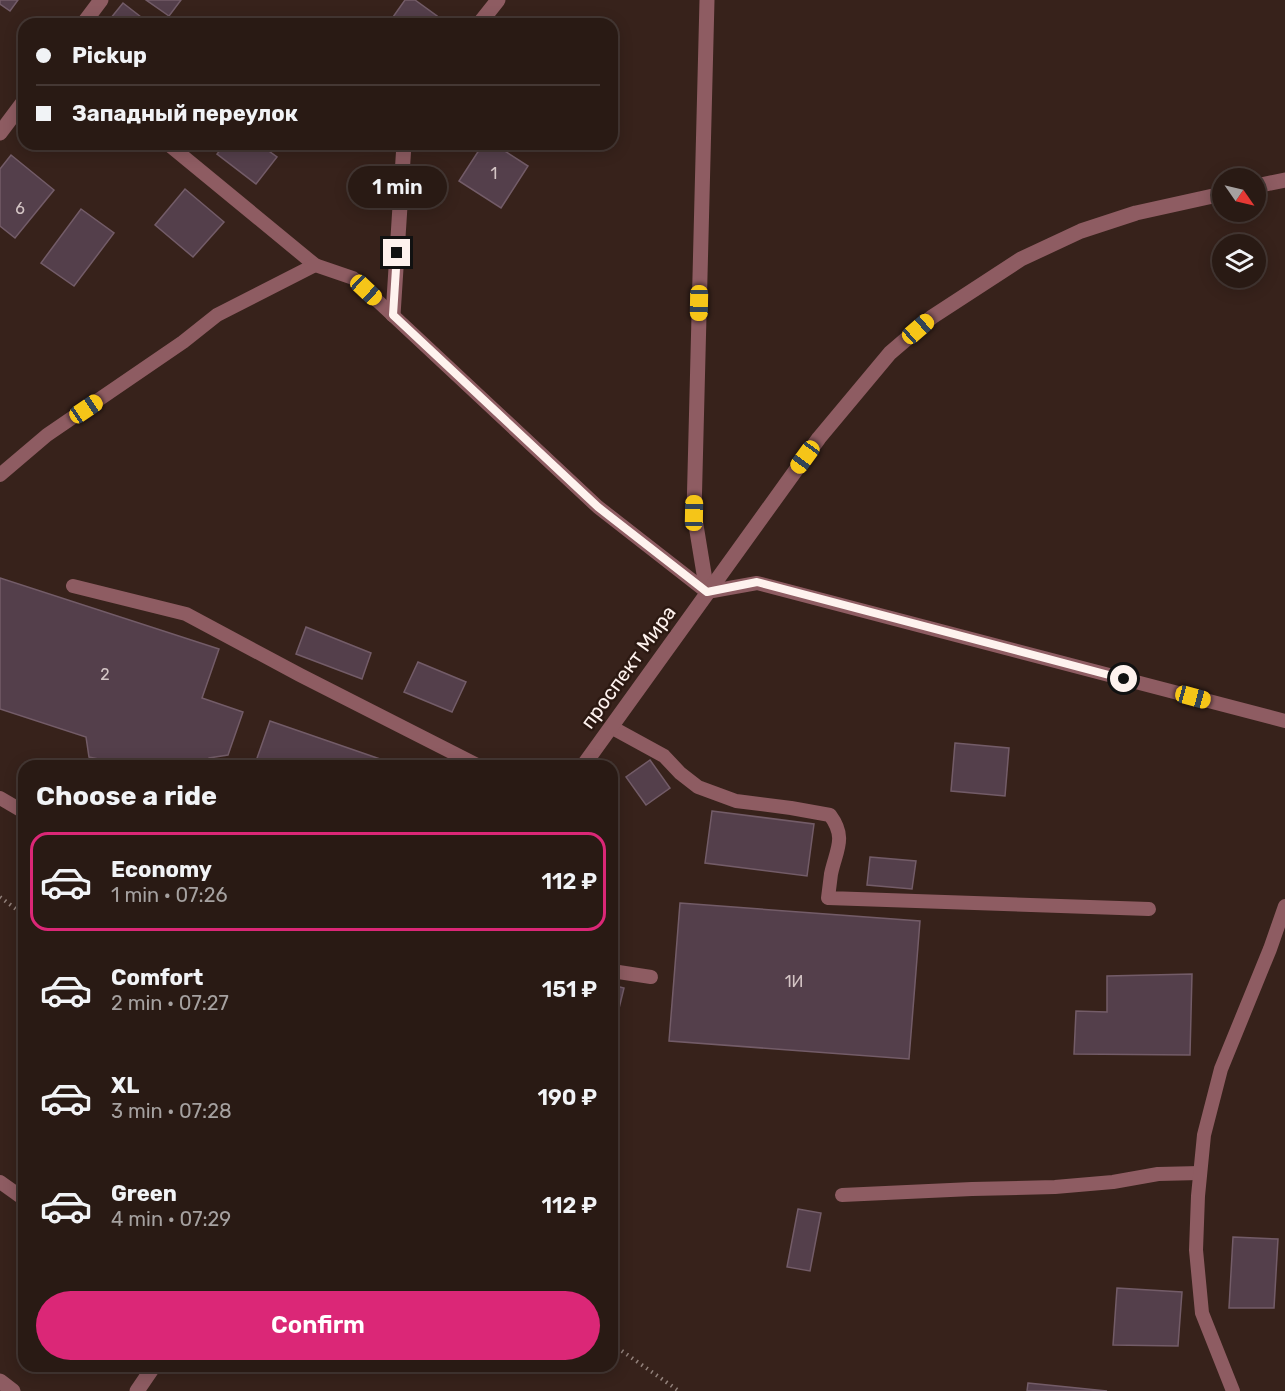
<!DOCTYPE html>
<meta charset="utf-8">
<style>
body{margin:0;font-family:Rubik,sans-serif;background:#31231d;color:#f1f3f6;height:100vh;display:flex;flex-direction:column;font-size:22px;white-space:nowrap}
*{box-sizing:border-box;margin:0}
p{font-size:20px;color:#a5a1a0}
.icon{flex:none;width:33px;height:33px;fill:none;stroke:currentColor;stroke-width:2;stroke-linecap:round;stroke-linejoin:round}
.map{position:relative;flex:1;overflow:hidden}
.side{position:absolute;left:18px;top:760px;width:600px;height:612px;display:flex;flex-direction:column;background:#291a14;border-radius:18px;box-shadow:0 3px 15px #0003,0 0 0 2px #453834}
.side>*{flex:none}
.banner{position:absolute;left:18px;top:18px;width:600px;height:132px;border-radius:18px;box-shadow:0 3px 15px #0003,0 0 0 2px #453834;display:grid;align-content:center;height:132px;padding:0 18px;background:#291a14}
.needle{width:39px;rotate:124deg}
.controls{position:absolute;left:1212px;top:168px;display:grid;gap:12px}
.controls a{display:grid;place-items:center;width:54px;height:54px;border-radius:50%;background:#291a14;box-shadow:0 3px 15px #0003,0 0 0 2px #453834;font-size:30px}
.end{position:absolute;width:27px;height:27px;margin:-14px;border:8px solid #fef2ee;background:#111;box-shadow:0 0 0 3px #111}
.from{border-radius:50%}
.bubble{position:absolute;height:42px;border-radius:21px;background:#291a14;box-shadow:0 3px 15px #0003,0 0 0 2px #453834;font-size:20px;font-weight:600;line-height:42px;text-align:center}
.car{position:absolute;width:18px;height:36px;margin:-18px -9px;border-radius:8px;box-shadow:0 0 4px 2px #0007;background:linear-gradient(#f5c518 24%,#345 0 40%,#f5c518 0 76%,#345 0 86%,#f5c518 0)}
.banner b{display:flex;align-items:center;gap:21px;height:57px;font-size:22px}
.banner b+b{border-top:2px solid #453834}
.banner i{width:15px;height:15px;background:#f1f3f6}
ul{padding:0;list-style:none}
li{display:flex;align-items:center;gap:18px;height:99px;margin:0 12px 9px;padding:0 6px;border:3px solid transparent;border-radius:18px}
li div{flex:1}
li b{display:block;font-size:22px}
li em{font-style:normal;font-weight:600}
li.active{border-color:#db2777}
li>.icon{width:54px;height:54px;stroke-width:1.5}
h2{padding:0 18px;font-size:27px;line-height:72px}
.button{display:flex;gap:12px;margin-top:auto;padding:12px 18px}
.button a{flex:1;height:69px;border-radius:36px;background:#db2777;color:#fff;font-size:24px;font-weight:600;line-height:69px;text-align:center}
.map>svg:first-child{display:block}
.building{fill:#543f4b;stroke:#735c68;stroke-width:1.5}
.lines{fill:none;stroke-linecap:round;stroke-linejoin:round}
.path{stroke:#92817b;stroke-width:4;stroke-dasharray:1.5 4.5;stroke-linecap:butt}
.service{stroke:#8e5c62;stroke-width:14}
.minor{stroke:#8e5c62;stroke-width:15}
.tertiary{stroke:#8e5c62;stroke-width:15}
.route{stroke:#fef2ee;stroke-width:8}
.labels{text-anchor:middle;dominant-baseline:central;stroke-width:5;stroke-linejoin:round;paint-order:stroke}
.number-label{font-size:16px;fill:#d4c5c5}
.street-label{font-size:20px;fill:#fef2ee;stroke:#2c1912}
</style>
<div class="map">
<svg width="1285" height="1391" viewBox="0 0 1285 1391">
<rect width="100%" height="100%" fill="#37221b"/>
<g class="building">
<path d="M0 0H18L10 11 0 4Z"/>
<path d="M146 0H181L169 16Z"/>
<path d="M405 0H415L437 16 431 24H388Z"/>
<path d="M123 3 150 24H106Z"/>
<path d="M225 144H259L277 157 256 184 217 154Z"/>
<path d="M483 144H494L528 166 501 208 459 181Z"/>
<path d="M11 155 54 190 15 238 0 226V169Z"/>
<path d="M185 189 224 222 193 257 155 225Z"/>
<path d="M81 209 114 233 74 286 41 263Z"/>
<path d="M0 578 219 649 202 698 243 712 228 755 209 758 207 766H132L89 757 86 737 0 709Z"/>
<path d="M306 627 371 653 362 679 296 654Z"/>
<path d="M418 662 466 682 452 712 404 692Z"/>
<path d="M270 721 383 760 381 766H272L256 761Z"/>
<path d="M955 743 1009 748 1005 796 951 791Z"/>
<path d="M650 760 670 788 646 805 626 777Z"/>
<path d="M712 811 814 824 807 876 705 863Z"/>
<path d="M870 857 916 861 912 889 867 885Z"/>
<path d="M680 903 920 921 909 1059 669 1041Z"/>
<path d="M1192 974 1190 1055 1074 1054 1076 1011 1107 1012V976Z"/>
<path d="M612 985 624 988 612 1037Z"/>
<path d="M798 1209 821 1213 810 1271 787 1267Z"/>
<path d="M1233 1237 1278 1239 1274 1308H1229Z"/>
<path d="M1117 1288 1182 1292 1178 1346 1113 1345Z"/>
<path d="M1028 1383 1107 1391H1027Z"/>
</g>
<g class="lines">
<g class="path">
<path d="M0 897 24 915"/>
<path d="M612 1344 679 1391"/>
</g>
<g class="service">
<path d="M168 144 315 265"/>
<path d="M0 475 47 435 183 342 217 315 315 265 353 278 598 507 707 592 757 583 1285 721"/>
<path d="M73 586 186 614 300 675 479 766"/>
<path d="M611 727 664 756 680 773 698 787 736 801 791 808 830 815C847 838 836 850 831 874 830 882 829 890 828 898L1149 909"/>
<path d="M0 798 24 812"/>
<path d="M612 971 651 977"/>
<path d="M0 1182 24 1199"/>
<path d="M842 1195 972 1189 1055 1187 1113 1182 1158 1174 1200 1173"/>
<path d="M1233 1391 1202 1313 1196 1250 1198 1196 1204 1135 1221 1069 1270 949 1285 906"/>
</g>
<g class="minor">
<path d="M83 24 101 0"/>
<path d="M479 24 498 0"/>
<path d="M0 133 24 101"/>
<path d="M393 315 404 144"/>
<path d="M707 592 694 513 707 0"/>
<path d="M0 1381 13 1391"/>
</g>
<g class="tertiary">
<path d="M1256 186 1285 180"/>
<path d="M583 766 819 438 890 353 932 317 1021 259 1081 231 1136 213 1222 194"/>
<path d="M137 1391 154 1366"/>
</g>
</g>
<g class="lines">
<path class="route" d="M397 253 393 315 598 507 707 592 757 582 1124 679"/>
</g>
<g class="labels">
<g class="number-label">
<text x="494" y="173">1</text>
<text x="20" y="208">6</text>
<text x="105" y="674">2</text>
<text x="794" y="981">1И</text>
</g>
<g class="street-label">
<text transform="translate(628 667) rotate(-54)">проспект Мира</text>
</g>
</g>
</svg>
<div class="controls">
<a><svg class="needle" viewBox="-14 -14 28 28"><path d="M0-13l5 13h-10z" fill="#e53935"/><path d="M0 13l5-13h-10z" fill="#a5a1a0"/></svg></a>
<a><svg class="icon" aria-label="layers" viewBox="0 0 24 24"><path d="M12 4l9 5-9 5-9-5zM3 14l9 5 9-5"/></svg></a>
</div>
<i class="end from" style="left:1124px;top:679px"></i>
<i class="end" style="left:397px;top:253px"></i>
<div class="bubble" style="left:348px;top:166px;width:99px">1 min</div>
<i class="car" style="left:366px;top:290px;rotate:133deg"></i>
<i class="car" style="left:699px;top:303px;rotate:181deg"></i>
<i class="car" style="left:918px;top:329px;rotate:49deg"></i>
<i class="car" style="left:86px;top:409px;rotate:56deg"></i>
<i class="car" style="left:805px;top:457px;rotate:216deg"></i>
<i class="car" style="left:694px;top:513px;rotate:1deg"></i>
<i class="car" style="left:1193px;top:697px;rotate:105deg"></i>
<div class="banner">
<b><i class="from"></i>Pickup</b>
<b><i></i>Западный переулок</b>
</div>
<section class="side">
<h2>Choose a ride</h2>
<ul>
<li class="active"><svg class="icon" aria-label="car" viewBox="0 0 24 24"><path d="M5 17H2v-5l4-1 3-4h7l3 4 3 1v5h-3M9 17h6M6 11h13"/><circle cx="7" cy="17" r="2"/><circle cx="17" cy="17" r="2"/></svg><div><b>Economy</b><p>1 min · 07:26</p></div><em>112 ₽</em></li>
<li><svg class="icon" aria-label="car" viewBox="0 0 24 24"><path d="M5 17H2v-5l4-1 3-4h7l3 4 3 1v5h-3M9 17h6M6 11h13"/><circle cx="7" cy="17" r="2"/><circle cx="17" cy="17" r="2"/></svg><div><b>Comfort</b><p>2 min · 07:27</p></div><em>151 ₽</em></li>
<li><svg class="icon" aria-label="car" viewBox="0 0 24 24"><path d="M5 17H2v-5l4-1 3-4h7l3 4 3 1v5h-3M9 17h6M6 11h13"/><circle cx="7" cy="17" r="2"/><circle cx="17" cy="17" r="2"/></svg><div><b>XL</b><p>3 min · 07:28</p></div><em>190 ₽</em></li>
<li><svg class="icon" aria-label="car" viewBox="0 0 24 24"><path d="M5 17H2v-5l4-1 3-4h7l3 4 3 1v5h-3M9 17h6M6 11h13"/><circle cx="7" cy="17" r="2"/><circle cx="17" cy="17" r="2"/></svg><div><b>Green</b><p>4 min · 07:29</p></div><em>112 ₽</em></li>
</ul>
<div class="button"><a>Confirm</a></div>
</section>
</div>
